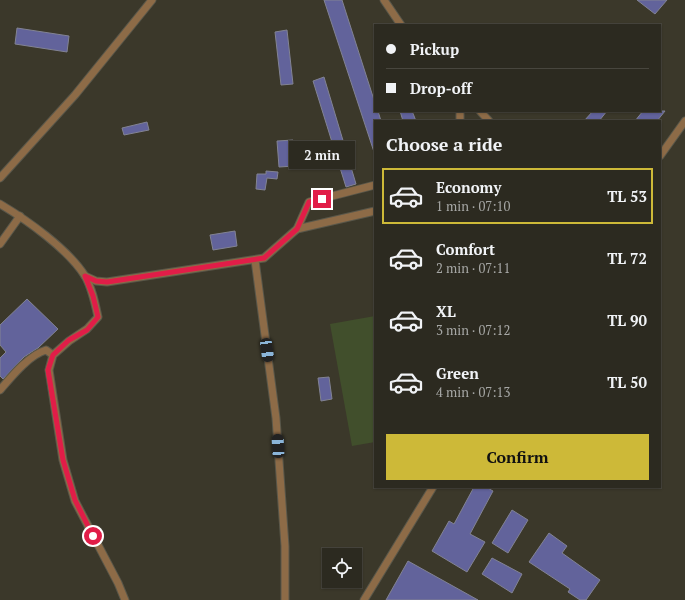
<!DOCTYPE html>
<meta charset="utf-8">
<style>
body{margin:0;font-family:"PT Serif",serif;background:#38362d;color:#f1f3f6;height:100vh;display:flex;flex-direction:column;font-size:15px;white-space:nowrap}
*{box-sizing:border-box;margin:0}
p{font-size:13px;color:#a6a7a5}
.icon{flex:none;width:22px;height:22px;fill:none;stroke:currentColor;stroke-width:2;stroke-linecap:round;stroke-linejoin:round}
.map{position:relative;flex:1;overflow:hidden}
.side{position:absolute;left:374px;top:120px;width:287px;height:368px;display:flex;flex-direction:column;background:#2c2a20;border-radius:0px;box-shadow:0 1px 3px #0004,0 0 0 1px #48463e}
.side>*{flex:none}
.hud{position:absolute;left:374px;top:24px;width:287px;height:88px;border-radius:0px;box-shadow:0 1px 3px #0004,0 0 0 1px #48463e;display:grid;align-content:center;height:88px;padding:0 12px;background:#2c2a20}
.buttons{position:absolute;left:322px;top:548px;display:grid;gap:8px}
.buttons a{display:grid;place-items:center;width:40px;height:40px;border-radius:0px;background:#2c2a20;box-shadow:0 1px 3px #0004,0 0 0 1px #48463e;font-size:20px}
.end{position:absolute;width:18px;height:18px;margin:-9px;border:5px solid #e11d48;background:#fff;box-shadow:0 0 0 2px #fff}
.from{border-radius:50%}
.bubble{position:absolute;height:28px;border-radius:0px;background:#2c2a20;box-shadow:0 1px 3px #0004,0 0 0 1px #48463e;font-size:13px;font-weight:800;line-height:28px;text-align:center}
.car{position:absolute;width:12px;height:24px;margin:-12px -6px;border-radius:5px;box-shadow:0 0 3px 1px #0007;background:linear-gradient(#222 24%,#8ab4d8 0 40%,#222 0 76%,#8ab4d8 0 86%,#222 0)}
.hud b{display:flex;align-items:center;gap:14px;height:38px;font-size:15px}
.hud b+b{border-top:1px solid #48463e}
.hud i{width:10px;height:10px;background:#f1f3f6}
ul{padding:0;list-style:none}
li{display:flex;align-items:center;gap:12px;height:56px;margin:0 8px 6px;padding:0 4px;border:2px solid transparent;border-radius:0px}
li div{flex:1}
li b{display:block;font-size:15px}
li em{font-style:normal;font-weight:800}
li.current{border-color:#cdb938}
li>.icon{width:36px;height:36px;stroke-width:1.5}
h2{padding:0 12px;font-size:18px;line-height:48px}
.primary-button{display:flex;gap:8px;margin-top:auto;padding:8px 12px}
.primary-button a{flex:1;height:46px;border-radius:0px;background:#cdb938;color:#111;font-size:16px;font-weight:800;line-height:46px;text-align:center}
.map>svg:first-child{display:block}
.green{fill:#414f2c}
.building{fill:#62639b;stroke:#828393}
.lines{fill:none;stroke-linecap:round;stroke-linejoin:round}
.street-casing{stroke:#59574a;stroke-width:9}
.street{stroke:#8d6b47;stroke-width:7}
.route{stroke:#e11d48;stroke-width:5}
</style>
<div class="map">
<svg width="685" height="600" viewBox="0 0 685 600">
<rect width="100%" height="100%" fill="#3b382a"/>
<path class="green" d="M375 316V442L352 446 330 324Z"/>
<g class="building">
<path d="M324 0H342L375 103V111H378L381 121H375V155Z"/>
<path d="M637 0H667L655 14Z"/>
<path d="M17 28 69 36 67 52 15 44Z"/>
<path d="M287 30 293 84 281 85 275 32Z"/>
<path d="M324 77 356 184 346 187 313 81Z"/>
<path d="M400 111H412L416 121H403Z"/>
<path d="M593 111H607L599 121H584Z"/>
<path d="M643 111H665L657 121H635Z"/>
<path d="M147 122 149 130 124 135 122 128Z"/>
<path d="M293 140 295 166 279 167 277 141Z"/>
<path d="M266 171 278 172 277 179 267 178 265 190 256 189 257 174H266Z"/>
<path d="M235 231 237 246 213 250 210 235Z"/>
<path d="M27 299 58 329 38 348 24 357 3 379 0 376V358L6 352 0 345V325Z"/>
<path d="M329 377 332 399 321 401 318 378Z"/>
<path d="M474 487H486L493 491 470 534 485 542 467 572 432 551 449 521 454 524Z"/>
<path d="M512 510 528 520 508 553 492 543Z"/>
<path d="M549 533 567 546 562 553 600 580 586 600H580L568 592 570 589 529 562Z"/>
<path d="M492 558 522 574 512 593 482 574Z"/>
<path d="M408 561 478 600H386Z"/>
</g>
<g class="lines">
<g class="street-casing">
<g id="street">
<path d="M384 0 401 25"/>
<path d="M480 111 489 121"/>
<path d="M460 121V111"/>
<path d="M660 156 685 121"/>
<path d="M0 178 75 95 152 0"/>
<path d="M0 204C27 220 68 249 85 276 92 288 95 303 98 317L87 329 69 341 53 355 49 370 63 460 75 501 118 583 125 600"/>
<path d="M297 229 309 202 375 185"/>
<path d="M0 244 20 216"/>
<path d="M255 260 276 418 285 546V600"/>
<path d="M85 276 96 281 107 282 264 258 297 229 375 211"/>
<path d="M0 390C12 376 29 355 46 350L53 355"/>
<path d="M364 600 433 487"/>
</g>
</g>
<use href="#street" class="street"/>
</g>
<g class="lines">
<path class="route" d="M93 536 75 500 63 460 48 370 53 355 69 340 87 330 98 317 93 296 85 276 96 281 107 282 264 258 297 229 309 202 322 199"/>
</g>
</svg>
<div class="buttons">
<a><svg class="icon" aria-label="locate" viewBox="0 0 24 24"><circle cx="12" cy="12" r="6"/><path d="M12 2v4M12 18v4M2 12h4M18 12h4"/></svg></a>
</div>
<i class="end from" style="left:93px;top:536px"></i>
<i class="end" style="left:322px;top:199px"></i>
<div class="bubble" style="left:289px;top:141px;width:66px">2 min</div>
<i class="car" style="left:267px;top:350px;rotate:172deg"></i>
<i class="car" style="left:278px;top:446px;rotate:357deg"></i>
<div class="hud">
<b><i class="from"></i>Pickup</b>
<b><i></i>Drop-off</b>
</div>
<section class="side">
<h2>Choose a ride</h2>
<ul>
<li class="current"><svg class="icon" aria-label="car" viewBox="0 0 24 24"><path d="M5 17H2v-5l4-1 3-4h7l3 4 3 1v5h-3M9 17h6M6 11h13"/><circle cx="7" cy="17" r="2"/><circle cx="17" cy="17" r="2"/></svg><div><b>Economy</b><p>1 min · 07:10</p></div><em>TL 53</em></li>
<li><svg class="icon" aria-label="car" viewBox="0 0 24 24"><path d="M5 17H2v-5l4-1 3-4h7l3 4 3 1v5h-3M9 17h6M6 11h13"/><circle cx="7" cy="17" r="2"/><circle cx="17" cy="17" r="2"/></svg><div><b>Comfort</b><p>2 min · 07:11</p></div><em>TL 72</em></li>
<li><svg class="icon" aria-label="car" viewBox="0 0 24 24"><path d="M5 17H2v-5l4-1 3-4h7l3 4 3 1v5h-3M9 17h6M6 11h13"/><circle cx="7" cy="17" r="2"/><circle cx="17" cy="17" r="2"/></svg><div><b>XL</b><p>3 min · 07:12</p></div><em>TL 90</em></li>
<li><svg class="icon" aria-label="car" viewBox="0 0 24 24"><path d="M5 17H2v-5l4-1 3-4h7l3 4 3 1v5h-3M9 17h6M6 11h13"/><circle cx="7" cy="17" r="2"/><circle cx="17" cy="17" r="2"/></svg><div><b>Green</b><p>4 min · 07:13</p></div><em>TL 50</em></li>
</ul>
<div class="primary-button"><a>Confirm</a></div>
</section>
</div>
